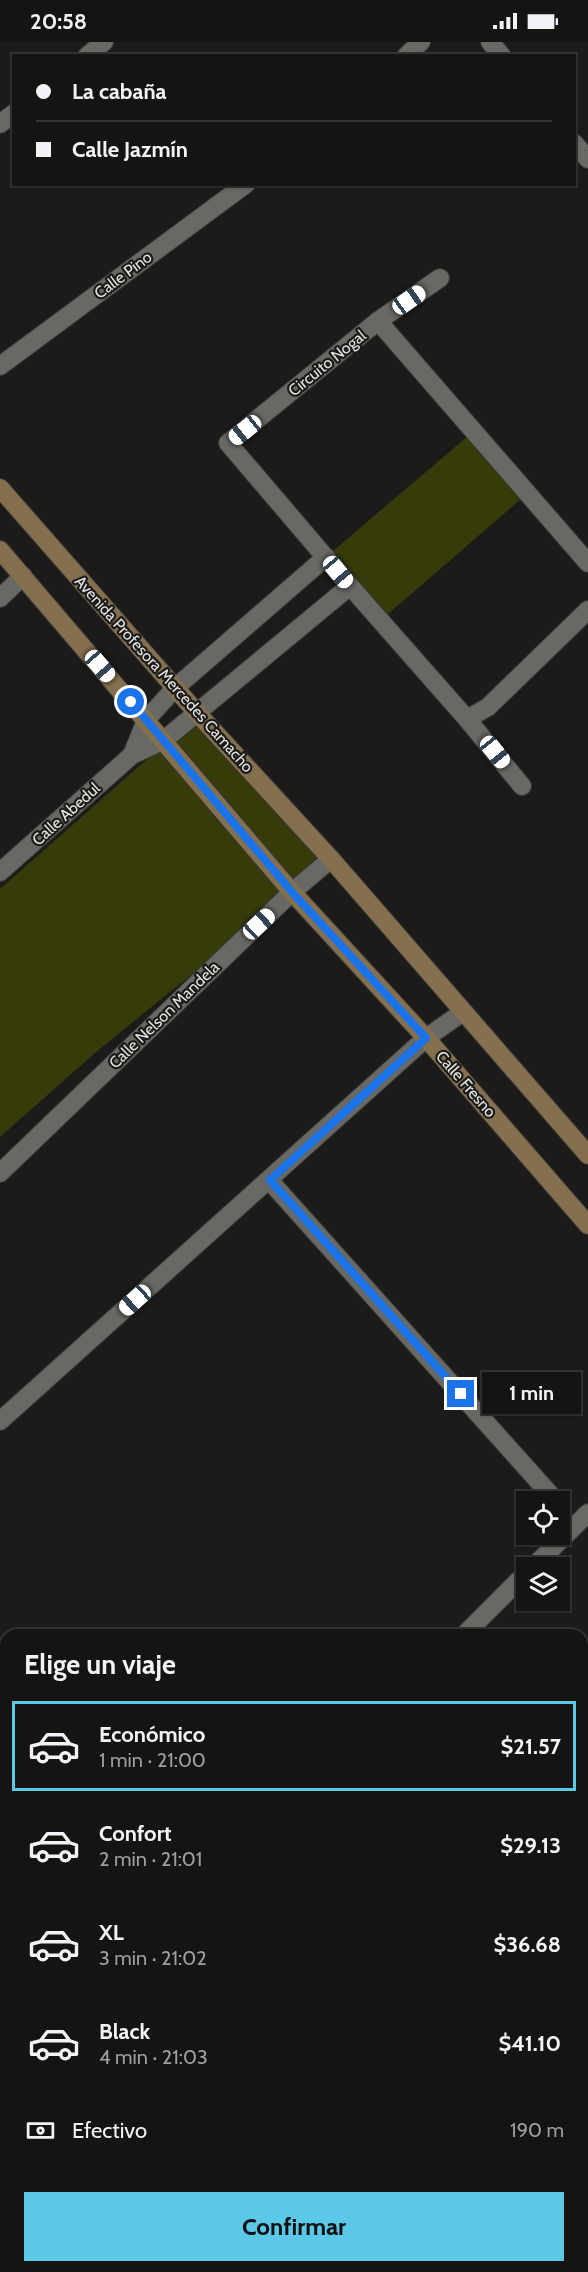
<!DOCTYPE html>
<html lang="es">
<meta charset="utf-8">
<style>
body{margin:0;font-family:Cabin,sans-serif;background:#1e1d1c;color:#f1f3f6;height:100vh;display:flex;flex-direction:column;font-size:22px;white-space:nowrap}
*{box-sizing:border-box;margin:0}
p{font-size:20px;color:#9d9ea0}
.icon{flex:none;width:33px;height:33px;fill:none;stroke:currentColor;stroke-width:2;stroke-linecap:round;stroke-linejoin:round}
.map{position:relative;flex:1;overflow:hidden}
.sheet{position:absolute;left:0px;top:1587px;width:588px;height:644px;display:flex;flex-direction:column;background:#151413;border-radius:18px 18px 0 0;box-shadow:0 2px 4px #0004,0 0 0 2px #343333}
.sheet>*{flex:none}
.guide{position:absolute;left:12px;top:12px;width:564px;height:132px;border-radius:0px;box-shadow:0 2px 4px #0004,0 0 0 2px #343333;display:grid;align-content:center;height:132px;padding:0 24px;background:#151413}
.fabs{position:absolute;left:516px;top:1449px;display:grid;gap:12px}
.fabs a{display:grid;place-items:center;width:54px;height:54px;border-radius:0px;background:#151413;box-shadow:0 2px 4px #0004,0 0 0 2px #343333;font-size:30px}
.end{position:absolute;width:27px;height:27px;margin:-14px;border:8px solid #1a73e8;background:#fff;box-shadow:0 0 0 3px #fff}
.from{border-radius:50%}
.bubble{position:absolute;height:42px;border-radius:0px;background:#151413;box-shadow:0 2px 4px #0004,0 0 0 2px #343333;font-size:20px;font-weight:700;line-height:42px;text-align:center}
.car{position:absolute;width:18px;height:36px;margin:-18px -9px;border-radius:8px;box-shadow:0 0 4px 2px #0007;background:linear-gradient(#fff 24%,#345 0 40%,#fff 0 76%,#345 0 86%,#fff 0)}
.guide b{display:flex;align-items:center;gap:21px;height:57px;font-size:22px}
.guide b+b{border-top:2px solid #343333}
.guide i{width:15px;height:15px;background:#f1f3f6}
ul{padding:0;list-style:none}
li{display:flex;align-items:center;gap:18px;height:90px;margin:0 12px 9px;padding:0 12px;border:3px solid transparent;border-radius:0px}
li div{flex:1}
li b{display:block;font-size:22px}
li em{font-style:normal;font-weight:700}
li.current{border-color:#5ac8e6}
li>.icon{width:54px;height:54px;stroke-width:1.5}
h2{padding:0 24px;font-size:27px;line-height:72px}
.pay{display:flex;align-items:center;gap:15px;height:66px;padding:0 24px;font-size:22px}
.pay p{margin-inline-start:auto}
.action{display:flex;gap:12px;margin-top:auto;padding:12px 24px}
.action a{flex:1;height:69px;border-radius:0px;background:#5ac8e6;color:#111;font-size:24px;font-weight:700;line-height:69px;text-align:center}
.status{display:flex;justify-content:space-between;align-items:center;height:42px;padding:0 30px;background:#151413;direction:ltr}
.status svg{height:16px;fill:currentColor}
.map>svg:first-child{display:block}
.green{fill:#373b09}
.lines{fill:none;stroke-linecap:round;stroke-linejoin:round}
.street-casing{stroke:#373736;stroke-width:20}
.secondary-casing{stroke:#373736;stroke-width:20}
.street{stroke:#686865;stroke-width:18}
.secondary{stroke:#84704f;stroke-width:18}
.route{stroke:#1a73e8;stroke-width:8}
.labels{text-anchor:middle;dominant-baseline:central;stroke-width:4.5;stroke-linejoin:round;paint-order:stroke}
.street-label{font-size:16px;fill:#e4e4e2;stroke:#1c1b19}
</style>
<div class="status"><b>20:58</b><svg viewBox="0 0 49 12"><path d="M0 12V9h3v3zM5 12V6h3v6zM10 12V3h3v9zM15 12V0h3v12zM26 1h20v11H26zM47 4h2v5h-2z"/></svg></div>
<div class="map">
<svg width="588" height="2230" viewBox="0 0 588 2230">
<rect width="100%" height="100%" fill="#1c1b19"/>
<g class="green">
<path d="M474 389 528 451 381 578 326 515Z"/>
<path d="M198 672 329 821 96 1010 0 1095V847Z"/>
<path d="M582 2037 588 2043V2144L582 2149Z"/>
</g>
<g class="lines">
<g class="street-casing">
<g id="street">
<path d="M490 0 502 14"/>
<path d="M87 14 104 0"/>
<path d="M406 14 421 0"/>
<path d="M0 82 14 71"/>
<path d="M574 101 588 117"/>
<path d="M440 236 378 279 228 401 350 544 467 677 522 744"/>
<path d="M378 279 588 521"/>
<path d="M0 324 246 142"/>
<path d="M0 556 23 534"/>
<path d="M467 677 488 665 588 568"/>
<path d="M132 713 146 678 175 646 326 515"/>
<path d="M0 830 132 713 164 698 350 544"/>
<path d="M0 1131 292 850 331 817"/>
<path d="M269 1138 557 1460"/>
<path d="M0 1379 426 996 463 970"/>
<path d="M532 1526 588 1471"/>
<path d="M464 1593 526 1531"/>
<path d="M582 1747 588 1753"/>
<path d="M582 1853 588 1848"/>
<path d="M0 2086 6 2081"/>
<path d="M582 2149 588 2144"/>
<path d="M512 2224 517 2230"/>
<path d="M137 2230 144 2224"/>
<path d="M487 2230 493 2224"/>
</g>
</g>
<g class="secondary-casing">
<g id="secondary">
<path d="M0 446 198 672 331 817 588 1113"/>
<path d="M0 508 292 850 426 996 588 1183"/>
</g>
</g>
<use href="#street" class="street"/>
<use href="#secondary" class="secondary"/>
</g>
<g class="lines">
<path class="route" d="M131 660 292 850 426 996 270 1138 461 1352"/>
</g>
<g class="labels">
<g class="street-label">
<text transform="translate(123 233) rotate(-37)">Calle Pino</text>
<text transform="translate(327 321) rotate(-39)">Circuito Nogal</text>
<text transform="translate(164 632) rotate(48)">Avenida Profesora Mercedes Camacho</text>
<text transform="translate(66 772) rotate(-42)">Calle Abedul</text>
<text transform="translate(164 973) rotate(-44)">Calle Nelson Mandela</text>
<text transform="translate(466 1042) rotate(49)">Calle Fresno</text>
</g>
</g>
</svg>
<div class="fabs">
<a><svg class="icon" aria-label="locate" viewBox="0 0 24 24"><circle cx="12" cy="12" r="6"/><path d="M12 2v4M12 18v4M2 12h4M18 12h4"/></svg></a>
<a><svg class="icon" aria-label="layers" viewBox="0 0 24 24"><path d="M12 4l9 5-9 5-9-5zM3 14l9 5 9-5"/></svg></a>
</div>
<i class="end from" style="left:131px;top:660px"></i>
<i class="end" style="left:461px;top:1352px"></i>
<div class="bubble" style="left:482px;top:1330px;width:99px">1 min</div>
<i class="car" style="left:409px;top:258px;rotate:55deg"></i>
<i class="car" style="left:245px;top:388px;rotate:231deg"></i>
<i class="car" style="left:338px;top:530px;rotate:140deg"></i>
<i class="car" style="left:100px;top:624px;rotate:139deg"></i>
<i class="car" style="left:495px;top:710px;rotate:141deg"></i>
<i class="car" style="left:259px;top:882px;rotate:47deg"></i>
<i class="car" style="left:135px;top:1258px;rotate:228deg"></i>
<div class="guide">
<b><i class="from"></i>La cabaña</b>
<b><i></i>Calle Jazmín</b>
</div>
<section class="sheet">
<h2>Elige un viaje</h2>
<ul>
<li class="current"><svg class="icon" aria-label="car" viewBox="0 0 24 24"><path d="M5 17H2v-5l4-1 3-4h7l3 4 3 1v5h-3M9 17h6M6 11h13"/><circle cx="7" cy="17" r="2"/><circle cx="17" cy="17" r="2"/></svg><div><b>Económico</b><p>1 min · 21:00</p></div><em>$21.57</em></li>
<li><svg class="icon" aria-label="car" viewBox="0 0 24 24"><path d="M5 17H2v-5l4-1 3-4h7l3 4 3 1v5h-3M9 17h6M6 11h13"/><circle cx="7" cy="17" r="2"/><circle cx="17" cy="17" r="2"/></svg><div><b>Confort</b><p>2 min · 21:01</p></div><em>$29.13</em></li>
<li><svg class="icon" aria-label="car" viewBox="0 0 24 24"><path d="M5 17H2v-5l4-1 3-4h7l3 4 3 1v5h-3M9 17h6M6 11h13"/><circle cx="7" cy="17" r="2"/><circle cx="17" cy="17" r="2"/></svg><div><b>XL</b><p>3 min · 21:02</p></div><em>$36.68</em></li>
<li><svg class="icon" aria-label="car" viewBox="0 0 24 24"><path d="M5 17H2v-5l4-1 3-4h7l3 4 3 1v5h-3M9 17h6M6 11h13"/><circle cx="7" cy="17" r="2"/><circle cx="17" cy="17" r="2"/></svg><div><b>Black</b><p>4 min · 21:03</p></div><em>$41.10</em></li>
</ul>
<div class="pay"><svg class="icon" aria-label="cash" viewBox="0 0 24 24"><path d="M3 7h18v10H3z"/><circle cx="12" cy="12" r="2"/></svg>Efectivo<p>190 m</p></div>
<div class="action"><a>Confirmar</a></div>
</section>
</div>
